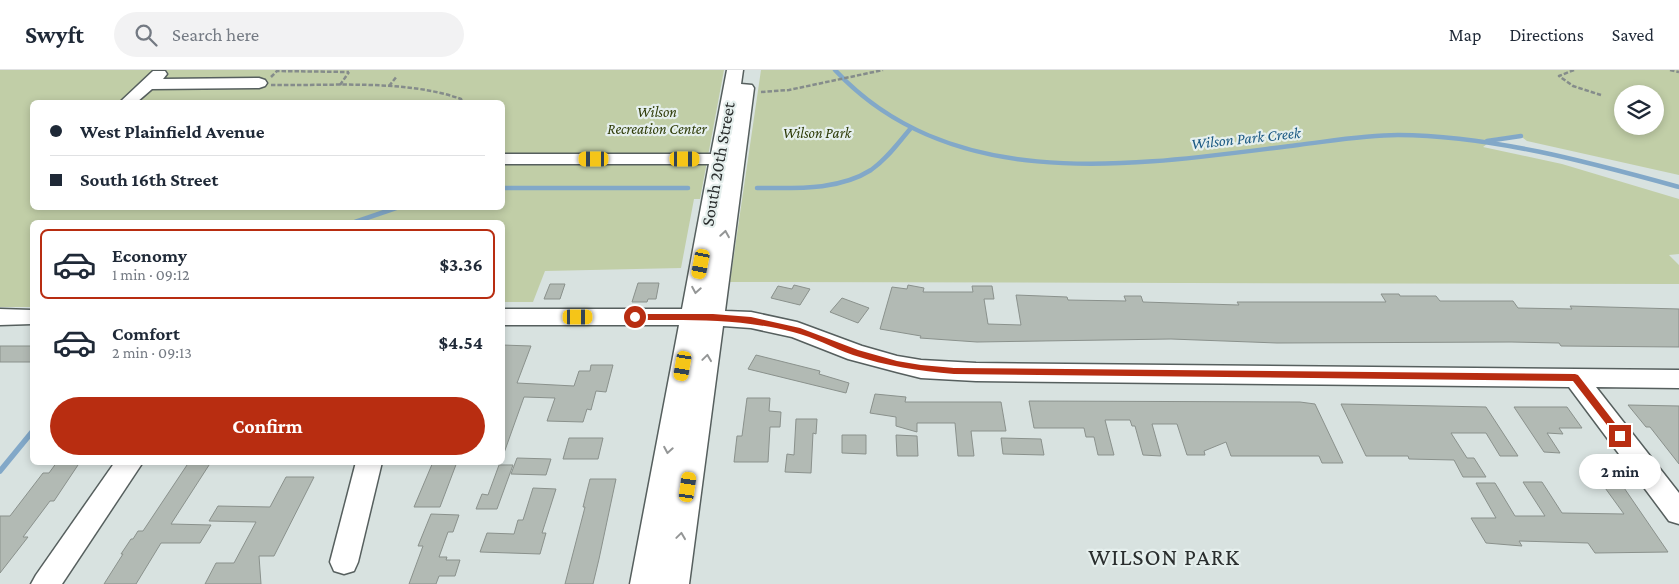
<!DOCTYPE html>
<meta charset="utf-8">
<style>
body{margin:0;font-family:"Crimson Pro",serif;background:#f2f2f3;color:#1f2937;height:100vh;display:flex;flex-direction:column;font-size:19px;white-space:nowrap}
*{box-sizing:border-box;margin:0}
p{font-size:16px;color:#747a83}
.icon{flex:none;width:28px;height:28px;fill:none;stroke:currentColor;stroke-width:2;stroke-linecap:round;stroke-linejoin:round}
.map{position:relative;flex:1;overflow:hidden}
.details{position:absolute;left:30px;top:150px;width:475px;height:245px;display:flex;flex-direction:column;background:#fff;border-radius:8px;box-shadow:0 2px 8px #0003}
.details>*{flex:none}
.hud{position:absolute;left:30px;top:30px;width:475px;height:110px;border-radius:8px;box-shadow:0 2px 8px #0003;display:grid;align-content:center;height:110px;padding:0 20px;background:#fff}
.controls{position:absolute;left:1614px;top:15px;display:grid;gap:10px}
.controls a{display:grid;place-items:center;width:50px;height:50px;border-radius:50%;background:#fff;box-shadow:0 2px 8px #0003;font-size:25px}
.end{position:absolute;width:22px;height:22px;margin:-11px;border:6px solid #b82d11;background:#fff;box-shadow:0 0 0 2px #fff}
.from{border-radius:50%}
.bubble{position:absolute;height:35px;border-radius:18px;background:#fff;box-shadow:0 2px 8px #0003;font-size:16px;font-weight:700;line-height:35px;text-align:center}
.car{position:absolute;width:15px;height:30px;margin:-15px -8px;border-radius:6px;box-shadow:0 0 4px 1px #0007;background:linear-gradient(#f5c518 24%,#345 0 40%,#f5c518 0 76%,#345 0 86%,#f5c518 0)}
.hud b{display:flex;align-items:center;gap:18px;height:48px;font-size:19px}
.hud b+b{border-top:1px solid #e0e1e3}
.hud i{width:12px;height:12px;background:#1f2937}
ul{padding:9px 0 0;list-style:none}
li{display:flex;align-items:center;gap:15px;height:70px;margin:0 10px 8px;padding:0 10px;border:2px solid transparent;border-radius:8px}
li div{flex:1}
li b{display:block;font-size:19px}
li em{font-style:normal;font-weight:700}
li.selected{border-color:#b82d11}
li>.icon{width:45px;height:45px;stroke-width:1.5}
.cta{display:flex;gap:10px;margin-top:auto;padding:10px 20px}
.cta a{flex:1;height:58px;border-radius:30px;background:#b82d11;color:#fff;font-size:20px;font-weight:700;line-height:58px;text-align:center}
header{display:flex;align-items:center;gap:30px;box-sizing:border-box;height:70px;padding:0 25px;background:#fff;border-bottom:1px solid #e0e1e3}
header strong{font-size:24px}
nav{display:flex;gap:28px;margin-inline-start:auto;font-size:18px}
.search{width:350px;height:45px;background:#f2f2f3;display:flex;align-items:center;gap:12px;box-sizing:border-box;padding:0 18px;border-radius:28px;color:#747a83;font-size:19px}
.map>svg:first-child{display:block}
.green{fill:#c1cea7;fill-rule:evenodd}
.lines{fill:none;stroke-linecap:round;stroke-linejoin:round}
.stream-far1{stroke:#82a8c8;stroke-width:4.5}
.stream{stroke:#82a8c8;stroke-width:5.5}
.building{fill:#b2bab4;stroke:#8a918c}
.minor-casing{stroke:#565f5e;stroke-width:3}
.path{stroke:#858c8b;stroke-width:2.5;stroke-dasharray:4.5 2;stroke-linecap:butt}
.minor{fill:#fff;fill-rule:evenodd}
.oneway{stroke:#949696}
.route{fill:#b82d11}
.labels{text-anchor:middle;dominant-baseline:central;stroke-width:4.5;stroke-linejoin:round;paint-order:stroke}
.far-park-label{font-size:15px;font-style:italic;fill:#2e3b07;stroke:#e5efed}
.far-water-label{font-size:16px;font-style:italic;fill:#1b5983;stroke:#e5efed}
.street-label{font-size:18px;fill:#2a2e2e;stroke:#e5efed}
.near-quarter-label{font-size:24px;letter-spacing:1px;fill:#2a2e2e;stroke:#e5efed}
</style>
<header>
<strong>Swyft</strong>
<div class="search"><svg class="icon" aria-label="search" viewBox="0 0 24 24"><circle cx="10" cy="10" r="6"/><path d="M15 15l6 6"/></svg>Search here</div>
<nav><a>Map</a><a>Directions</a><a>Saved</a></nav>
</header>
<div class="map">
<svg width="1679" height="514" viewBox="0 0 1679 514">
<rect width="100%" height="100%" fill="#d8e2e0"/>
<g class="green">
<path d="M0 0H724L700 129H694L681 198 545 201 533 232H503L502 152H32V237H0ZM32 32H502V138H32Z"/>
<path d="M761 0H1679V105L1527 71 1519 65 1495 68 1483 77 1562 94 1679 129V184L1669 185 1679 195V214L730 212ZM1622 24H1655V56H1622Z"/>
</g>
<g class="lines">
<g class="stream-far1">
<path d="M835 0C954 128 1143 94 1298 75 1331 71 1365 65 1398 65 1494 66 1588 92 1679 117"/>
<path d="M1487 71 1521 66"/>
<path d="M502 118H688"/>
<path d="M757 118C794 118 838 121 871 100 887 89 898 73 911 58"/>
<path d="M355 152 396 138"/>
</g>
<path class="stream" d="M0 401 32 362"/>
</g>
<g class="building">
<path d="M638 213H659L656 229H648L647 232H632Z"/>
<path d="M550 214H565L560 229H544Z"/>
<path d="M794 215 810 219 800 235 771 228 778 216 792 219Z"/>
<path d="M908 215 924 218 923 222H973L972 216H992L994 229H984L988 254 1021 255 1016 225 1067 227 1068 230 1126 231 1124 226H1141L1143 232 1239 235 1237 232H1386L1381 224H1399L1400 226H1436L1440 231H1513L1518 238 1572 239 1570 236 1679 239V277L1561 276 1559 273 1511 272 1277 273 1171 269 977 272 920 268 921 266 880 259 892 217 907 219Z"/>
<path d="M842 228 869 238 858 253 830 242Z"/>
<path d="M502 275 531 276 517 313 574 316 579 301H590L591 295H613L606 322 596 321 591 340 587 339 583 352 547 351 555 328 524 327 504 383 502 382Z"/>
<rect x="0" y="276" width="32" height="16"/>
<path d="M756 285 820 301 819 304 849 313 846 323 748 299Z"/>
<path d="M875 324 906 327 905 332H1001L1006 361H971L974 386H958L955 353H917V362L896 356V347L870 343Z"/>
<path d="M747 328H770L769 341 781 342 780 357H770L768 392H734L737 366H742Z"/>
<path d="M1029 331 1300 332 1315 334 1343 393H1322L1319 386H1231L1226 372 1204 381 1205 385H1187L1177 354H1152L1161 386 1143 385 1135 356H1132L1130 350H1105L1114 385H1098L1094 367H1086L1084 358H1034Z"/>
<path d="M1341 334 1486 337 1518 386H1500L1486 363H1451L1467 388H1474L1486 407H1463L1454 390 1409 389 1408 386H1366Z"/>
<path d="M1628 335 1679 336V394L1650 357H1646Z"/>
<path d="M1514 337H1567L1582 358H1559L1563 364 1547 363 1560 383 1544 382Z"/>
<path d="M796 349H817L816 364 813 363 811 403 785 402 787 384 794 385Z"/>
<path d="M842 365H866V384L842 383Z"/>
<path d="M896 365 917 366 918 386H897Z"/>
<path d="M569 368H603L598 389H563Z"/>
<path d="M1001 368 1041 369 1044 385 1003 384Z"/>
<path d="M517 388 551 389 546 405 511 404Z"/>
<path d="M57 392H80L54 431H50L23 467H28L0 503V446H10L43 403H49Z"/>
<path d="M189 392H211L171 454 211 455 200 473H161L136 514H104L123 484H121L131 469H133L138 461H143Z"/>
<path d="M433 392H457L440 437H414Z"/>
<path d="M1587 393H1607L1668 482 1595 483 1588 473 1519 471 1522 476 1486 473 1471 448H1496L1476 413H1495L1515 446H1545L1523 412H1542L1562 443 1624 444Z"/>
<path d="M499 395H513L497 439H476L482 424 488 425Z"/>
<path d="M286 407H314L274 486H259L261 514H205L216 493H234L256 452 209 451 218 436 270 437Z"/>
<path d="M590 409H616L599 489 593 514H565L584 441 585 437H583Z"/>
<path d="M533 418 556 419 542 463H546L540 484 480 482 487 463 514 464 518 450H523Z"/>
<path d="M431 444 459 445 453 462H448L439 487H447L446 490H460L455 506H439L436 514H409L423 476H418Z"/>
</g>
<g class="lines">
<g class="minor-casing">
<g id="minor">
<path d="M727 0H743L741 14 752 15 754 18 725 241 751 242 797 252 862 276 897 286 921 290 976 293 1679 300V318L1596 317 1679 423V454L1669 451 1569 317 976 311 921 308 897 302 848 289 792 267 751 258 723 256 689 514H630L679 255H502V239H682L709 94H502V84H711Z"/>
<path d="M153 1H165L167 4 163 9 259 8 265 10 267 13 265 16 259 18 152 19 137 32H120Z"/>
<path d="M0 239 32 240V254L0 255Z"/>
<path d="M115 392H143L62 514H31L36 505Z"/>
<path d="M356 392H382L358 492 354 501 344 504 334 501 330 492Z"/>
</g>
</g>
<g class="path">
<path d="M1574 0 1559 6 1573 16 1601 25"/>
<path d="M1670 0 1679 2"/>
<path d="M271 7 277 1 349 2"/>
<path d="M271 15C331 16 405 9 461 29L462 32"/>
<path d="M340 15 349 2"/>
<path d="M389 16 397 6"/>
<path d="M761 22 789 20 883 0"/>
</g>
<use href="#minor" class="minor"/>
</g>
<defs><path id="oneway-chevron" d="M-2-3.5L2.5 0L-2 3.5" fill="none" stroke-width="1.6" stroke-linecap="round" stroke-linejoin="round" transform="scale(1.25)"/></defs>
<g class="oneway">
<use href="#oneway-chevron" transform="translate(725 164) rotate(-81)"/>
<use href="#oneway-chevron" transform="translate(696 220) rotate(100)"/>
<use href="#oneway-chevron" transform="translate(707 288) rotate(-82)"/>
<use href="#oneway-chevron" transform="translate(668 380) rotate(100)"/>
<use href="#oneway-chevron" transform="translate(681 466) rotate(-82)"/>
</g>
<path class="route" d="M635 244H713L751 247 800 258 858 280 897 291 921 295 954 298 1575 304 1578 305 1625 366 1620 369 1617 368 1573 311 954 304C919 301 886 296 853 285 833 278 814 267 793 262 738 248 691 250 635 250L631 247Z"/>
<g class="labels">
<g class="far-park-label">
<text x="657" y="42">Wilson<tspan x="657" dy="17">Recreation Center</tspan></text>
<text x="817" y="63">Wilson Park</text>
</g>
<g class="far-water-label">
<text transform="translate(1246 68) rotate(-6)">Wilson Park Creek</text>
</g>
<g class="street-label">
<text transform="translate(718 94) rotate(-80)">South 20th Street</text>
</g>
<g class="near-quarter-label">
<text x="1164" y="486">WILSON PARK</text>
</g>
</g>
</svg>
<div class="controls">
<a><svg class="icon" aria-label="layers" viewBox="0 0 24 24"><path d="M12 4l9 5-9 5-9-5zM3 14l9 5 9-5"/></svg></a>
</div>
<i class="end from" style="left:635px;top:247px"></i>
<i class="end" style="left:1620px;top:366px"></i>
<div class="bubble" style="left:1579px;top:384px;width:82px">2 min</div>
<i class="car" style="left:594px;top:89px;rotate:270deg"></i>
<i class="car" style="left:685px;top:89px;rotate:90deg"></i>
<i class="car" style="left:701px;top:194px;rotate:191deg"></i>
<i class="car" style="left:578px;top:247px;rotate:90deg"></i>
<i class="car" style="left:683px;top:296px;rotate:190deg"></i>
<i class="car" style="left:688px;top:417px;rotate:8deg"></i>
<div class="hud">
<b><i class="from"></i>West Plainfield Avenue</b>
<b><i></i>South 16th Street</b>
</div>
<section class="details">
<ul>
<li class="selected"><svg class="icon" aria-label="car" viewBox="0 0 24 24"><path d="M5 17H2v-5l4-1 3-4h7l3 4 3 1v5h-3M9 17h6M6 11h13"/><circle cx="7" cy="17" r="2"/><circle cx="17" cy="17" r="2"/></svg><div><b>Economy</b><p>1 min · 09:12</p></div><em>$3.36</em></li>
<li><svg class="icon" aria-label="car" viewBox="0 0 24 24"><path d="M5 17H2v-5l4-1 3-4h7l3 4 3 1v5h-3M9 17h6M6 11h13"/><circle cx="7" cy="17" r="2"/><circle cx="17" cy="17" r="2"/></svg><div><b>Comfort</b><p>2 min · 09:13</p></div><em>$4.54</em></li>
</ul>
<div class="cta"><a>Confirm</a></div>
</section>
</div>
